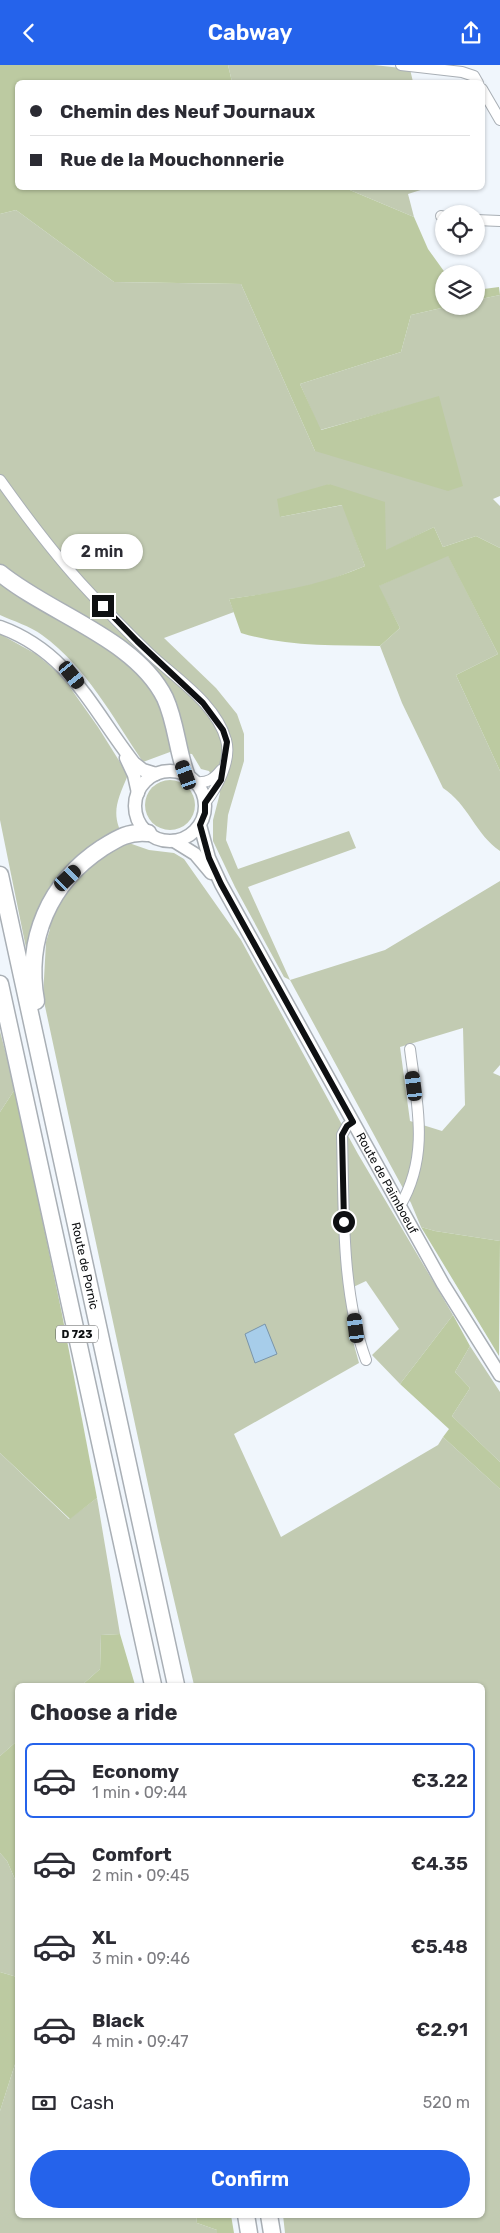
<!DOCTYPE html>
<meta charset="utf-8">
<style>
body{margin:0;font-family:Rubik,sans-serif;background:#f7f7f7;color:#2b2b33;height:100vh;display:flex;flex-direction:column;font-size:19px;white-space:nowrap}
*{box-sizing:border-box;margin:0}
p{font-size:16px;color:#7c7c81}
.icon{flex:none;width:28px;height:28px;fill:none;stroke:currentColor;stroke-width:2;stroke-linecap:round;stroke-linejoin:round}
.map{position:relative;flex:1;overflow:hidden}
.drawer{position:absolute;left:15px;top:1618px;width:470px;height:535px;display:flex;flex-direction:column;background:#fff;border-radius:8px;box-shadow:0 1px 4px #0004}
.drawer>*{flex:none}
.guide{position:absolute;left:15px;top:15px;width:470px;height:110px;border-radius:8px;box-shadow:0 1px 4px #0004;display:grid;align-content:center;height:110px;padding:0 15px;background:#fff}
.fabs{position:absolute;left:435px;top:140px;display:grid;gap:10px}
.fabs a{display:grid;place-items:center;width:50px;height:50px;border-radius:50%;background:#fff;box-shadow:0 1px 4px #0004;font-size:25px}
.end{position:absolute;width:22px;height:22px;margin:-11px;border:6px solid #0e1012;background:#fff;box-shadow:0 0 0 2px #fff}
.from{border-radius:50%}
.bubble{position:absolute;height:35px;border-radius:18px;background:#fff;box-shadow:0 1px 4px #0004;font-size:16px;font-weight:600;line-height:35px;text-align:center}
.car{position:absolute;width:15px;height:30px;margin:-15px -8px;border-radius:6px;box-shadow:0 0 4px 1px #0007;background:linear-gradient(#222 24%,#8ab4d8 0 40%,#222 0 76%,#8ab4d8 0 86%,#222 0)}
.guide b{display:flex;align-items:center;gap:18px;height:48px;font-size:19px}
.guide b+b{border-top:1px solid #e1e1e2}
.guide i{width:12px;height:12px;background:#2b2b33}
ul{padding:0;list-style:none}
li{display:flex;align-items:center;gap:15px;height:75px;margin:0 10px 8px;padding:0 5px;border:2px solid transparent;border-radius:8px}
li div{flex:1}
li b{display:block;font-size:19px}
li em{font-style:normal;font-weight:600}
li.selected{border-color:#2563eb}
li>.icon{width:45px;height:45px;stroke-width:1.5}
h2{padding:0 15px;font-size:22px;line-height:60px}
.pay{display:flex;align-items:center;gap:12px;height:55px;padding:0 15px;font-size:19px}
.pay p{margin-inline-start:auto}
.action{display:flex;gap:10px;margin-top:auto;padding:10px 15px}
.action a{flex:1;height:58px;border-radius:30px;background:#2563eb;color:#fff;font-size:20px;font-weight:600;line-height:58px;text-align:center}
header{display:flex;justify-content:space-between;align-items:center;height:65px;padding:0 15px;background:#2563eb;color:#fff;font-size:22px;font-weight:600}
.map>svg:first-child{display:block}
.green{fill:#c2cbb2;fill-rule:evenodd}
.forest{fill:#bccaa1}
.water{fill:#a7cdea;stroke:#7994a9}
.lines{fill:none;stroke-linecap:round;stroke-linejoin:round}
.minor-casing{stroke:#a9afb5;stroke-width:12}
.tertiary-casing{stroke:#a9afb5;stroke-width:15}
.trunk-casing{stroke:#a9afb5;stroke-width:19}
.minor{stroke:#fff;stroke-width:10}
.tertiary{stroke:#fff;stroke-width:12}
.trunk{stroke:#fff;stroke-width:16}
.route{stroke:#0e1012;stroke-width:6}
.labels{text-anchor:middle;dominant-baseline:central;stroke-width:4.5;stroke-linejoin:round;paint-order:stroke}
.shield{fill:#fff;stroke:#565859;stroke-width:1}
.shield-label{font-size:11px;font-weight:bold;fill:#0e1012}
.street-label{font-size:12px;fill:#0e1012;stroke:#fff}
</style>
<header><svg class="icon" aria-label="back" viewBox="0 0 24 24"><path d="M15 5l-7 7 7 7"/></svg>Cabway<svg class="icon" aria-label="share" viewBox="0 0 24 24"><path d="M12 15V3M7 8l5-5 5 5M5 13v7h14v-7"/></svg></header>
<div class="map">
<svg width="500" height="2168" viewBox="0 0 500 2168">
<rect width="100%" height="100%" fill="#f0f6fc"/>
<g class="green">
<path d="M228 0H374L410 4 413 17H232Z"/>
<path d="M345 123V122L427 123 408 129 414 152Z"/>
<path d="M16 145 114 217 241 219 315 386 439 332 320 365 300 319 401 287 411 250 450 241H476V235L500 230V431L493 434 500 441V483L476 471 443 482 434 462 386 486 329 419 280 452 343 440 365 501 327 516 287 526 229 534 234 547 164 573 216 623 237 649 244 669V696L228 750 226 775 238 804 349 766 356 783 248 822 290 915 385 885 500 816V1000L493 1008 500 1011V1176L435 1166 421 1162 411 1138 290 915 284 912 235 822 213 776V755L220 728 209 706 201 704 192 689 170 687 143 697C112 651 87 603 42 570 30 561 13 556 0 550V149ZM463 963 465 1040 442 1066 410 1056 400 982Z"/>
<path d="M448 490 498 589 456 610 500 706V786C476 770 468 739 443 723L402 638 380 581 400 563 378 521Z"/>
<path d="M0 569 36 589 62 611 98 662 128 710C116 738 110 750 126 777L149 785 174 788 184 794 241 875 358 1089 453 1250 400 1319 372 1290 399 1264 366 1216 347 1225 351 1269 359 1298 234 1369 281 1472 438 1380 443 1372 500 1424V2168H285L283 2150H482V1620H194L160 1475 43 932 46 877 50 864 33 861 28 883H26L0 755Z"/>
<circle cx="170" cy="740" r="25"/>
<path d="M0 966 15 1024 0 1047Z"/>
<path d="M470 1281 500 1327V1397L452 1351 470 1323 455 1307Z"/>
<path d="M0 1388 69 1454 97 1433 120 1569 101 1570 100 1604 82 1620H18L17 1676 0 1691Z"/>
<path d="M0 1788 7 1796 17 1819V1912L0 1907Z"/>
<path d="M17 1993 18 2150H196L197 2158 217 2165V2168H0V2046Z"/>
</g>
<g class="forest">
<path d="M0 0H228L232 17 18 18V122L345 123 414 152 428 184 446 209H444V241H450L411 250 401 287 300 319 321 365 439 331 463 421 448 426 315 386 241 219 114 217 16 145 0 149Z"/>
<path d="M499 222 500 230 476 235V225Z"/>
<path d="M329 419 385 437 386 485 434 462 443 482 476 471 500 483V706L456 610 498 589 448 491 379 521 400 563 380 581C334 580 286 582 241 568L229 534C278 527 318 521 365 501L342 440 280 452 277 434Z"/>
<path d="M15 1024 62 1249 97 1433 70 1454 0 1388V1047Z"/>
<path d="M421 1162 435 1166 500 1176 499 1291Z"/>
<path d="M453 1250 470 1281 455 1307 470 1323 452 1351 500 1397V1424L443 1372 449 1364 400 1319Z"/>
<path d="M120 1569 135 1620H82L100 1604 101 1570Z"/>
<path d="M17 1676V1819L7 1796 0 1788V1691Z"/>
<path d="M0 1907 17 1912V1993L0 2046Z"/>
<path d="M196 2150H231L234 2168H217V2165L197 2158Z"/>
</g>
<path class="water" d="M265 1259 277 1289 255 1298 245 1269Z"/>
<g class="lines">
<g class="minor-casing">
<g id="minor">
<path d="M401 0 462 7 474 11 478 18"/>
<path d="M482 24 500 55"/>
<path d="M441 151 444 152"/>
<path d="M476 155 500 156"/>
<path d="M0 415C25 450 51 485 80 517 102 541 125 565 149 588 175 613 216 638 226 675 232 695 217 723 205 738"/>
<path d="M196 717C208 718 214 714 221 705"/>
<path d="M353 1057 347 1061 342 1070C344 1143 341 1227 366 1295"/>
<path d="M400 1141C430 1090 417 1040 410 984"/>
</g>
</g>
<g class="tertiary-casing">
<g id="tertiary">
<path d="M0 562C69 587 92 644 134 698L143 705 156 709"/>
<path d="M126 693 134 710 138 728"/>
<circle cx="170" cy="741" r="35"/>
<path id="s1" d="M200 760 209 793 221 819 443 1219 500 1310"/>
<path d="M174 776 195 789 211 808"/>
</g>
</g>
<g class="trunk-casing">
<g id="trunk">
<path d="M0 508C50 549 136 574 165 633 176 657 177 684 186 709"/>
<path id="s2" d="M0 810 176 1620"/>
<path d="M0 919 153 1620"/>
<path d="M36 936C25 874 49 818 102 783 118 773 129 766 148 768"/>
<path d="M246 2150 249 2168"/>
<path d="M269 2150 272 2168"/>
</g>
</g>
<use href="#minor" class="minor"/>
<use href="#tertiary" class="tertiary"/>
<use href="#trunk" class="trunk"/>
</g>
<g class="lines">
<path class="route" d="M103 541 137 576 203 638 223 665 227 677 221 715 205 738V748L200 760 209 793 221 819 353 1057 347 1061 342 1070 344 1157"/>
</g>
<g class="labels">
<rect class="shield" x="56" y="1260.5" width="42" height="17" rx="4"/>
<g class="shield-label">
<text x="77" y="1269">D 723</text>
</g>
<g class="street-label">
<text stroke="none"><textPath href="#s1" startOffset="405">Route de Paimboeuf</textPath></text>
<text stroke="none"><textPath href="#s2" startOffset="400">Route de Pornic</textPath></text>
</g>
</g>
</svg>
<div class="fabs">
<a><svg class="icon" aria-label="locate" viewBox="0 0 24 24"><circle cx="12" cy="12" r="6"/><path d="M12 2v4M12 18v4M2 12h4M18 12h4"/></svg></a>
<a><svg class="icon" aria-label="layers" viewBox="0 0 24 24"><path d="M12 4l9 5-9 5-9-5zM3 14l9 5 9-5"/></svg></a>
</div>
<i class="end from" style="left:344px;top:1157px"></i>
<i class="end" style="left:103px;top:541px"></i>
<div class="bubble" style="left:61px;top:469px;width:82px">2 min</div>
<i class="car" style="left:72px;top:610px;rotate:141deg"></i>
<i class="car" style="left:186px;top:710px;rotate:340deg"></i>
<i class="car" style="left:68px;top:813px;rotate:46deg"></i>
<i class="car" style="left:414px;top:1021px;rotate:353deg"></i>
<i class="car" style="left:356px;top:1263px;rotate:353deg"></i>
<div class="guide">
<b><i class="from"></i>Chemin des Neuf Journaux</b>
<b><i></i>Rue de la Mouchonnerie</b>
</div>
<section class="drawer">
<h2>Choose a ride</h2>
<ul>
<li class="selected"><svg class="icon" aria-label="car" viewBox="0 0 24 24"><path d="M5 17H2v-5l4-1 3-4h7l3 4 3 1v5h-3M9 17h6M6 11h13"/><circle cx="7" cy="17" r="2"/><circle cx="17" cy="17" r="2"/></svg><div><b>Economy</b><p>1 min · 09:44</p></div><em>€3.22</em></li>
<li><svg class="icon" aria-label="car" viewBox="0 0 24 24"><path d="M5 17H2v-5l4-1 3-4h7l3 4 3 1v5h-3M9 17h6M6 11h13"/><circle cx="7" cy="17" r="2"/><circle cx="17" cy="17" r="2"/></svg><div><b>Comfort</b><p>2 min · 09:45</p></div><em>€4.35</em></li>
<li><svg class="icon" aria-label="car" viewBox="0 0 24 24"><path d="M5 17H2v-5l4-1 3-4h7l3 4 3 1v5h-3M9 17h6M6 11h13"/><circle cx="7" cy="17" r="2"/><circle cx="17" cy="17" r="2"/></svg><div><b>XL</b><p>3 min · 09:46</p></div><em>€5.48</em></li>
<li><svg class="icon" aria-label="car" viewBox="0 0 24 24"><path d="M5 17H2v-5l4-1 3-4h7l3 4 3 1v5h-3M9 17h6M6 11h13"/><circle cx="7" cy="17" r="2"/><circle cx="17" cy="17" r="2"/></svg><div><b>Black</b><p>4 min · 09:47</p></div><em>€2.91</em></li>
</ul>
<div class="pay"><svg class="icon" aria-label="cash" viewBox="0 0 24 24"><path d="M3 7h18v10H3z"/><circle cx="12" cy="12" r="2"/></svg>Cash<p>520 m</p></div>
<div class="action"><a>Confirm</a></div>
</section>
</div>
